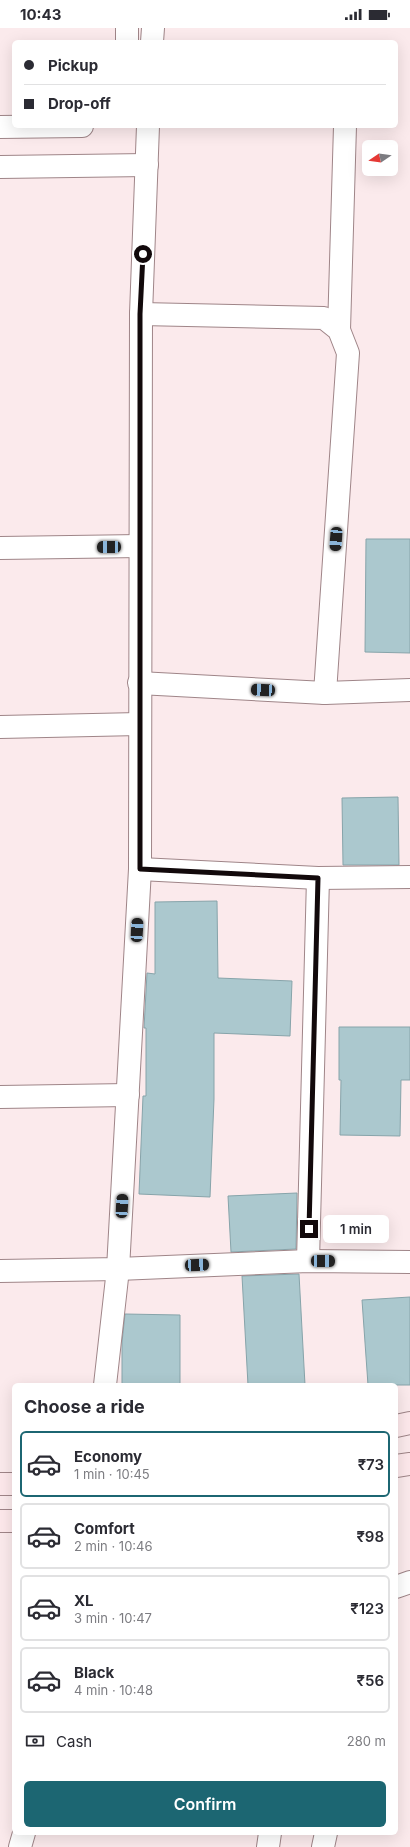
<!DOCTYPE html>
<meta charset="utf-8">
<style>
body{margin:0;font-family:Inter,sans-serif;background:#f2f2f3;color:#2b2b33;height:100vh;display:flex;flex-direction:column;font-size:15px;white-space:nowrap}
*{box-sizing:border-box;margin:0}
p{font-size:13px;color:#7c7c81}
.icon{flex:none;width:22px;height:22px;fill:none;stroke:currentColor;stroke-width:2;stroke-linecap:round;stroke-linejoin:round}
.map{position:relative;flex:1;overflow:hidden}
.side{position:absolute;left:12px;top:1355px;width:386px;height:452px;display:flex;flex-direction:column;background:#fff;border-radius:6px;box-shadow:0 4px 16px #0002}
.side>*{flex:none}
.hud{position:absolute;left:12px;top:12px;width:386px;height:88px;border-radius:6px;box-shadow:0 4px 16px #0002;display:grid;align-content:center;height:88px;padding:0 12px;background:#fff}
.needle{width:26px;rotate:257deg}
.fabs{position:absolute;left:362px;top:112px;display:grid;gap:8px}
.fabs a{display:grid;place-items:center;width:36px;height:36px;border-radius:6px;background:#fff;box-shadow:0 4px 16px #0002;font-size:20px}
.end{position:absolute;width:18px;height:18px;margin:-9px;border:5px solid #12090b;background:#fff;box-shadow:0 0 0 2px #fff}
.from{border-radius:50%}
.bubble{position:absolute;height:28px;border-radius:6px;background:#fff;box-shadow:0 4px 16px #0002;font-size:13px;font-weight:600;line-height:28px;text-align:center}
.car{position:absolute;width:12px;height:24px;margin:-12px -6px;border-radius:5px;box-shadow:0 0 3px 1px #0007;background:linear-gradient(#222 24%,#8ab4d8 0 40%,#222 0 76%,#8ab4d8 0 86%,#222 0)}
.hud b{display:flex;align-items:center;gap:14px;height:38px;font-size:15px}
.hud b+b{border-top:1px solid #e1e1e2}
.hud i{width:10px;height:10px;background:#2b2b33}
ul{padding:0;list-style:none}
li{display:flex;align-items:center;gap:12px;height:66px;margin:0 8px 6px;padding:0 4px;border:2px solid #e1e1e2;border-radius:6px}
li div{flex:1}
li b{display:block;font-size:15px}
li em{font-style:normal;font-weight:600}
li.on{border-color:#1c6672}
li>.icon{width:36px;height:36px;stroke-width:1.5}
h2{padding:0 12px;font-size:18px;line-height:48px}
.pay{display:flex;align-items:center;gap:10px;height:44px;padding:0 12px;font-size:15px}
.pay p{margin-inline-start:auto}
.button{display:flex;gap:8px;margin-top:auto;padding:8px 12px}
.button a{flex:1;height:46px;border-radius:6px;background:#1c6672;color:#fff;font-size:16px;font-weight:600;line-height:46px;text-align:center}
.status{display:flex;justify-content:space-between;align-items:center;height:28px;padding:0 20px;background:#fff;direction:ltr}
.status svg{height:11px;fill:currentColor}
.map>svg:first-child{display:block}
.building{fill:#abc8ce;stroke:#87a4aa}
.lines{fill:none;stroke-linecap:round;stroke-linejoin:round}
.minor-casing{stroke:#9f8588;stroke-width:24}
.secondary-casing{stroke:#9f8588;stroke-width:24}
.minor{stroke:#fff;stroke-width:22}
.secondary{stroke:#fde8eb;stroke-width:22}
.route{stroke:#12090b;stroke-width:5}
</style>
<div class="status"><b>10:43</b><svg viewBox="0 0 49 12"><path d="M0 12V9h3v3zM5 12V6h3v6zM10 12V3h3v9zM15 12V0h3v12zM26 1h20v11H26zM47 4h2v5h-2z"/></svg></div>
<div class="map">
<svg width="410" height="1819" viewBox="0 0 410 1819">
<rect width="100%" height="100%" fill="#fbeaec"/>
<g class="building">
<path d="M366 511H410V625L365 624Z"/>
<path d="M398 769 399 837H343L342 770Z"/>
<path d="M217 873 218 950 292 953 290 1008 214 1005V1071L210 1169 139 1166 143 1068H146V1000H144L147 945 155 946V874Z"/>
<path d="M339 999H410V1052H401L400 1108 340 1107 341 1052H339Z"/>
<path d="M297 1165 296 1221 231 1224 228 1168Z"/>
<path d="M299 1246 305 1357H248L242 1248Z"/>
<path d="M410 1269V1357H368L362 1272Z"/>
<path d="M125 1286 180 1287V1357H122V1314Z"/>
</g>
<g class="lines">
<g class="minor-casing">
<g id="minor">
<path d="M127 14V0"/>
<path d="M152 14 153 0"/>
<path d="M0 99 82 98"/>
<path d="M0 139 147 137"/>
<path d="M141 286 324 290 339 302 348 325 325 665"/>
<path d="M339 302 345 98"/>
<path d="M0 520 140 518"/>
<path d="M139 655 325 665 410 662"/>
<path d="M0 699 139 696"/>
<path d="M140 841 318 850 410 849"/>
<path d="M0 1069 128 1067"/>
<path d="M308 1233 318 850"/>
<path d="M0 1243 118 1241 308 1233 410 1234"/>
<path d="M105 1357 118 1241 140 841 141 286 148 98"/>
<path d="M396 1559 410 1554"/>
<path d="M20 1819 24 1805"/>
<path d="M268 1819 270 1805"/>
<path d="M323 1819 326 1805"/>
</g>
</g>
<g class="secondary-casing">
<g id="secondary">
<path d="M396 1398 410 1395"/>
<path d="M396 1438 410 1436"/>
<path d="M0 1456H14"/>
<path d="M0 1493H14"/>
</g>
</g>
<use href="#minor" class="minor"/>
<use href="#secondary" class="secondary"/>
</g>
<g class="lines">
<path class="route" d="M143 226 140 286V841L318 850 309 1201"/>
</g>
</svg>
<div class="fabs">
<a><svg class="needle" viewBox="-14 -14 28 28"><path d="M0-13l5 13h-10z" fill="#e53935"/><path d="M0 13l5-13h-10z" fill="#7c7c81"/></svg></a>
</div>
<i class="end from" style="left:143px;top:226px"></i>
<i class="end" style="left:309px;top:1201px"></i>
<div class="bubble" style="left:323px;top:1187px;width:66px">1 min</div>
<i class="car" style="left:336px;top:511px;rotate:184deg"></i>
<i class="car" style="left:109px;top:519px;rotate:269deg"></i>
<i class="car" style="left:263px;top:662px;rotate:273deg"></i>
<i class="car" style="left:137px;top:902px;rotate:3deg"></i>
<i class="car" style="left:122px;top:1178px;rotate:3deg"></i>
<i class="car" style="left:323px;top:1233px;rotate:91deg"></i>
<i class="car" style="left:197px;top:1237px;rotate:87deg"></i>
<div class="hud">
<b><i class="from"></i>Pickup</b>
<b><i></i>Drop-off</b>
</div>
<section class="side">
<h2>Choose a ride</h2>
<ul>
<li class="on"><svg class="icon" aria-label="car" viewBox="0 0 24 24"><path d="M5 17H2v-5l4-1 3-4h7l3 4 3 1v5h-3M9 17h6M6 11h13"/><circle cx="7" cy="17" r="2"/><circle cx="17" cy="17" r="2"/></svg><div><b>Economy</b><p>1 min · 10:45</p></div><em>₹73</em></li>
<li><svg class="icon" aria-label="car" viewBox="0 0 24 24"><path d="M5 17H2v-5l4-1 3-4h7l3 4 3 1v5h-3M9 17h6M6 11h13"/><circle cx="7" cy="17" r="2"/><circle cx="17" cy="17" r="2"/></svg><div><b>Comfort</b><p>2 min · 10:46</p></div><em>₹98</em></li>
<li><svg class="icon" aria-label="car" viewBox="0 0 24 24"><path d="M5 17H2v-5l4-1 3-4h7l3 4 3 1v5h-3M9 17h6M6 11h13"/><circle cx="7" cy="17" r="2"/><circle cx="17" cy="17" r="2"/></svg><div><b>XL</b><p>3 min · 10:47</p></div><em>₹123</em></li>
<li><svg class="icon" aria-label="car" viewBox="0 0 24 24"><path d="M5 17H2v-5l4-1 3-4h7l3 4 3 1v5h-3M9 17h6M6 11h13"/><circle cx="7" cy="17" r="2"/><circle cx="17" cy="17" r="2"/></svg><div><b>Black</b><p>4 min · 10:48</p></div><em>₹56</em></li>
</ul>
<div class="pay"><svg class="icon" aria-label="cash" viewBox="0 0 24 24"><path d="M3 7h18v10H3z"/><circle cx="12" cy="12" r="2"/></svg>Cash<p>280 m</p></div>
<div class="button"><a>Confirm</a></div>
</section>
</div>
